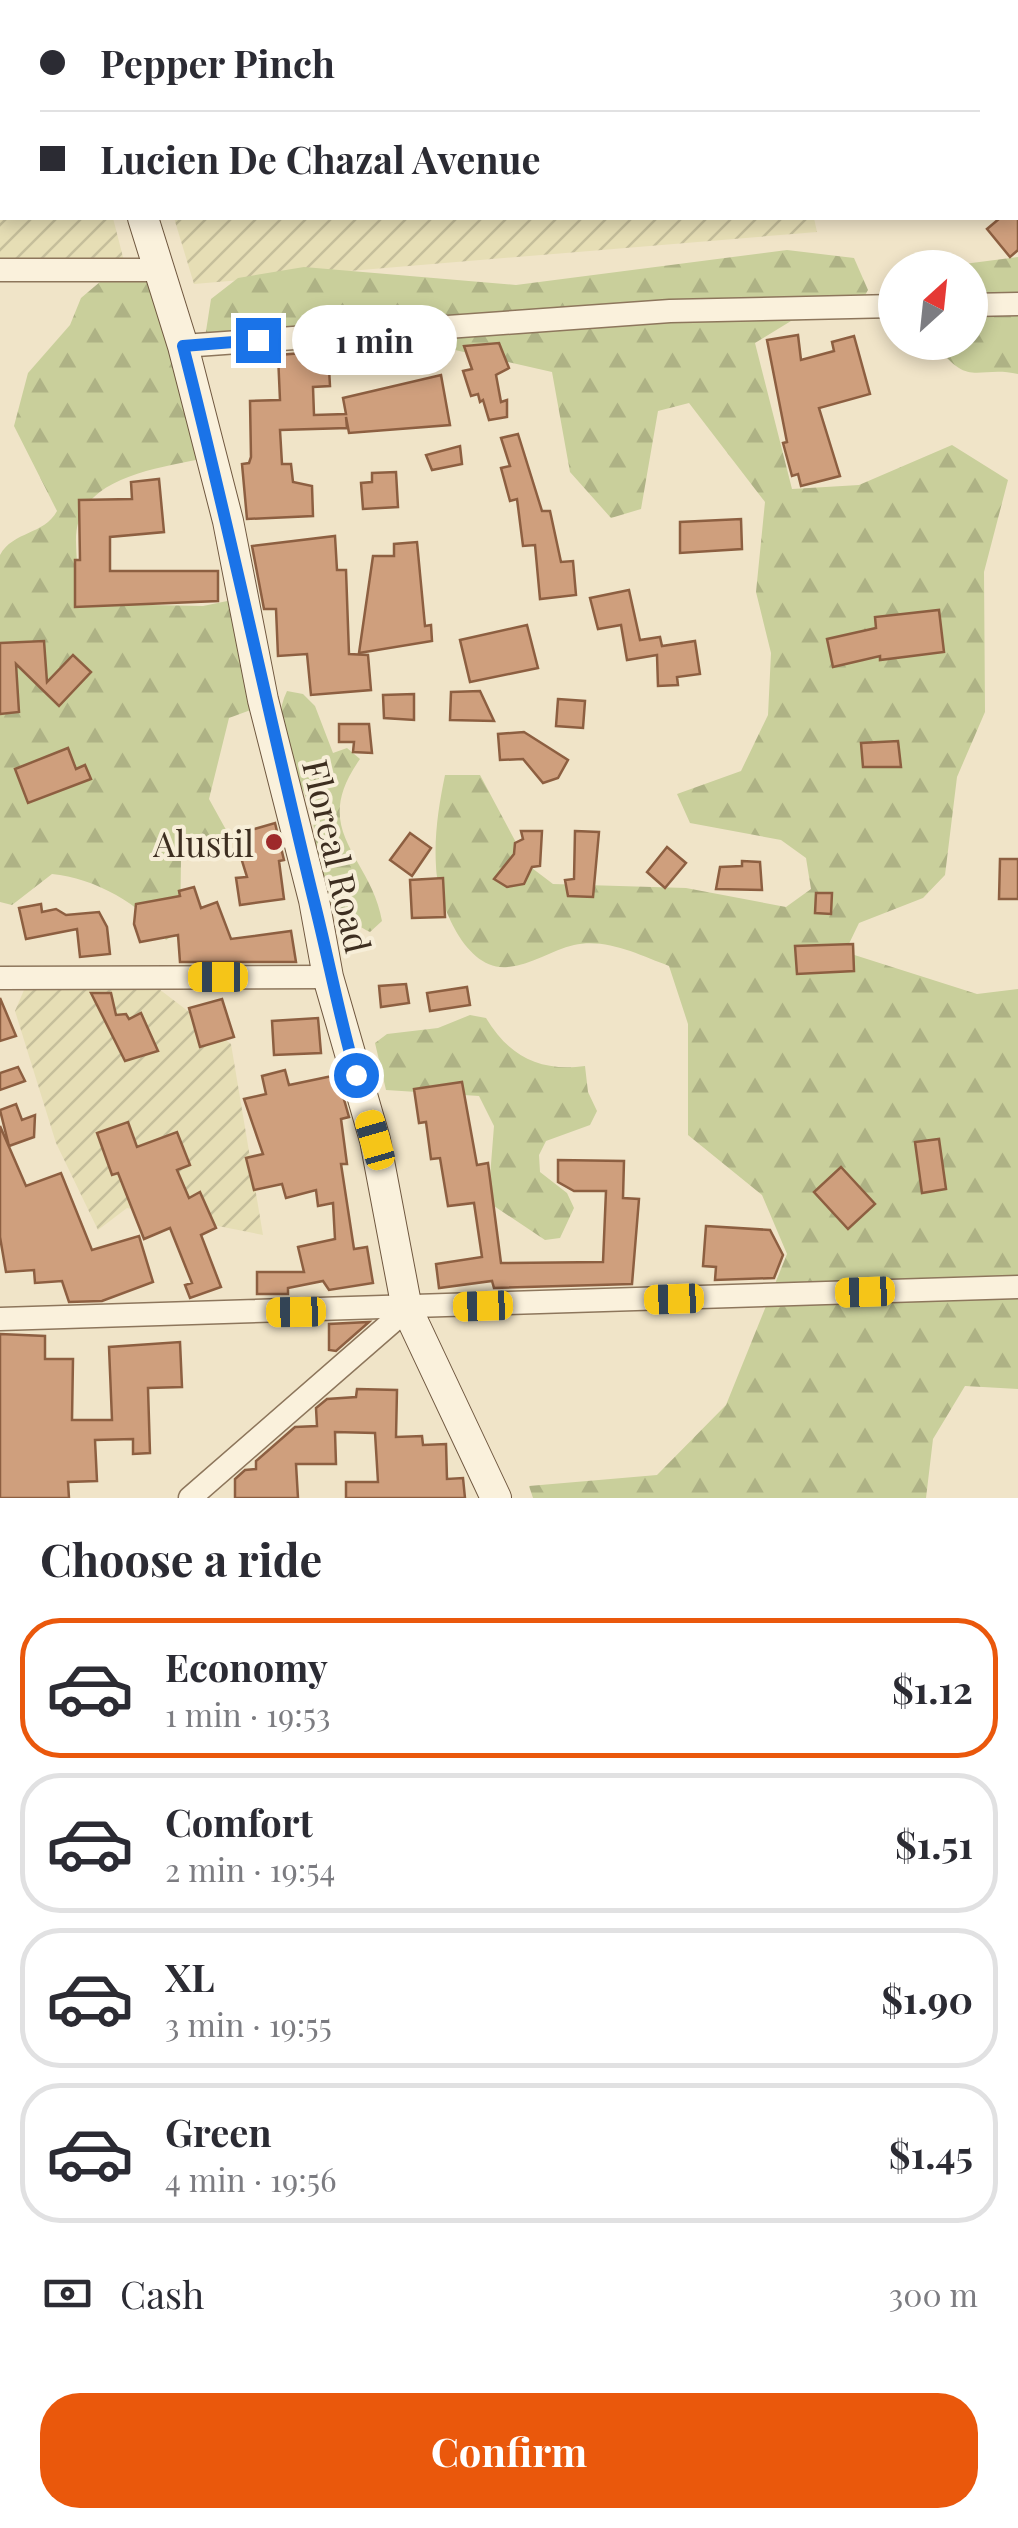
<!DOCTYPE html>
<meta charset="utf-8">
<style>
body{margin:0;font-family:"Playfair Display",serif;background:#f2f2f3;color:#2b2b33;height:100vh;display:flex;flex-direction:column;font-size:38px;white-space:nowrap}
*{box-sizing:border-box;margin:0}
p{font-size:32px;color:#7c7c81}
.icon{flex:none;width:55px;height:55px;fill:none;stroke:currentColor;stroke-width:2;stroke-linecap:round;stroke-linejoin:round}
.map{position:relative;height:1498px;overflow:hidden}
.panel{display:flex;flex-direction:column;background:#fff;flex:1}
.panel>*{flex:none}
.hud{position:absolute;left:0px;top:0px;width:1020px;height:220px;box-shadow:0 5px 15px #0003;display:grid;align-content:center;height:220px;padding:0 40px;background:#fff}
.needle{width:65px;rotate:27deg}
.controls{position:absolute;left:878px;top:250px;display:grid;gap:20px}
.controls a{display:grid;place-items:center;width:110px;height:110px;border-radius:50%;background:#fff;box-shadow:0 5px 15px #0003;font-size:50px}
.end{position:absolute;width:45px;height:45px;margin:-22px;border:12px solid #1a73e8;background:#fff;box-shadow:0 0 0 5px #fff}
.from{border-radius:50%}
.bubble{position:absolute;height:70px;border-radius:35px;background:#fff;box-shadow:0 5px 15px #0003;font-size:32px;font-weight:700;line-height:70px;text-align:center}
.car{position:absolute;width:30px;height:60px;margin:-30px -15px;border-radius:12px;box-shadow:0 0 8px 2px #0007;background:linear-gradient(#f5c518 24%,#345 0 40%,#f5c518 0 76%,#345 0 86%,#f5c518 0)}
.hud b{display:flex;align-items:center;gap:35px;height:95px;font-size:38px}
.hud b+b{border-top:2px solid #e1e1e2}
.hud i{width:25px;height:25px;background:#2b2b33}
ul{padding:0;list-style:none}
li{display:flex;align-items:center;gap:30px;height:140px;margin:0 20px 15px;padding:0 20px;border:5px solid #e1e1e2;border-radius:40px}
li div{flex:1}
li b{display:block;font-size:38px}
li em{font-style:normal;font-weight:700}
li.active{border-color:#ea580c}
li>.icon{width:90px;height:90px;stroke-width:1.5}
h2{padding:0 40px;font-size:45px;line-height:120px}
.pay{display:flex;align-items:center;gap:25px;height:110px;padding:0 40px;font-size:38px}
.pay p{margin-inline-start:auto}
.primary-button{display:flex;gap:20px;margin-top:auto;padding:20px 40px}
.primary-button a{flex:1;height:115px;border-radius:40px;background:#ea580c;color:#fff;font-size:40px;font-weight:700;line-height:115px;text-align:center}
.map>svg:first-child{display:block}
.farmland{fill:url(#farmland-furrows)}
.forest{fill:url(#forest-firs)}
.building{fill:#cf9f7d;stroke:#8d5f41;stroke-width:2.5}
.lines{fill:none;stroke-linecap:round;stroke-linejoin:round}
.minor-casing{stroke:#8d765c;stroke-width:25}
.secondary-casing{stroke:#6f573f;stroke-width:32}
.minor{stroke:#faf1dc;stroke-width:22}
.secondary{stroke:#faf1dc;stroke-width:30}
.route{stroke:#1a73e8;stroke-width:12}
.poi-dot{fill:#9e2a2b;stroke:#f7eed8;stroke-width:4}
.labels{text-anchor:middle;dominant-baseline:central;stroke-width:8;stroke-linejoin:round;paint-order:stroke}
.poi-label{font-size:35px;fill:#3d2e20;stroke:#f7eed8;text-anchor:end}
.street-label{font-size:35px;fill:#3d2e20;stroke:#f7eed8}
</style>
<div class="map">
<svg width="1018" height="1498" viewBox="0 0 1018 1498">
<defs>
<pattern id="farmland-furrows" width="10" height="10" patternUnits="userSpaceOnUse" patternTransform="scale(2.5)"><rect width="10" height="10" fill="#e6deb5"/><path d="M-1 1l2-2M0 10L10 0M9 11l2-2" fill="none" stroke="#c6bf9b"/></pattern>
<pattern id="forest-firs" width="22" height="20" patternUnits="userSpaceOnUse" patternTransform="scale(2.5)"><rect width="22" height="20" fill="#c9cf9b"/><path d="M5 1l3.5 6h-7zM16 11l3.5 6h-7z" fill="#aeb285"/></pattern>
</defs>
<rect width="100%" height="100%" fill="#f0e4c8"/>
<g class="farmland">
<path d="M0 0 55 2H2V218H113L124 261 0 260Z"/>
<rect x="215" y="0" width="548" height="2"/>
<path d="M174 218H814L817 232 194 284Z"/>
<path d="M159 989 231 1044 263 1235 127 1208 98 1230 56 1143 15 1011 24 990Z"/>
</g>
<g class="forest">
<path d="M787 250 854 258 868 290 853 316 791 321 755 343 792 489 859 485 952 445 1008 480 984 572 985 712 957 777 945 875 923 898 859 923 845 952 977 994 1018 989V1389L965 1386 933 1439 926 1498H533L529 1486 657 1475 726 1405 787 1254 762 1195 688 1135V1024L669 966C639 955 607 938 574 945 552 950 531 965 508 967 465 972 437 901 436 866 434 835 439 804 445 775H480L528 865 553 884 686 888 786 907 811 889 806 858 781 840 690 823 677 794 741 771 768 715 771 653 756 592 765 502 689 403 658 411 641 509 611 518 570 472 552 372 433 345 234 352 204 344 211 299 238 278 304 267 516 285Z"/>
<path d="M1018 257V374C977 365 969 390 935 343L970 342V268H933Z"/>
<path d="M114 270 148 274 205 458C156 469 74 477 76 542 77 575 78 579 99 604L203 606 237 599 256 708 229 718 209 799 230 837 225 852 195 854 181 860 180 931 166 940C143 904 94 878 52 874L12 905 0 902V555C13 531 44 535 57 511L14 426 28 373 70 325 81 298Z"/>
<path d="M287 691 303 694 315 706 333 753 347 748 360 759C308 832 371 856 382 921L370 932C351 922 335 914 325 892 315 870 317 840 312 816 302 776 266 733 287 691Z"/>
<path d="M470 1015 486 1018C509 1056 539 1072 585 1066L588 1092 597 1111 590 1125 546 1141 539 1155 540 1172 567 1193 574 1208 560 1238 545 1240 488 1202 494 1126 479 1096 386 1090 375 1043 387 1034 438 1028Z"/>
</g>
<g class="building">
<path d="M1000 218H1018V250L1010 257 987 229Z"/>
<path d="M798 335 801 360 834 351 832 342 854 336 870 394 819 408 840 476 801 486 798 474 792 476 783 443 787 442 767 340Z"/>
<path d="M499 343 509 368 496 375 501 402 507 400V417L489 420 483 400 480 402 478 394 471 396 463 371 472 369 464 346Z"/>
<path d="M328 351 330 386 313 387 314 415 346 414 343 398 441 375 450 425 349 433 346 417 347 428 280 430 282 464H291L293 482 312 486 313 516 247 519 242 464 249 463 251 457 250 401 280 400 278 355Z"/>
<path d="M518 434 542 511H550L561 562 573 561 576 595 540 599 535 545 523 546 517 499 510 501 501 468 510 466 501 438Z"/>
<path d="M460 446 462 464 432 470 426 455Z"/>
<path d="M396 472 398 507 363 509 361 483 372 482V473Z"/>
<path d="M159 479 164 532 110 537V571H218V601L75 607V560H80L79 500 132 499 131 482Z"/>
<path d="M741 519 742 549 680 553V522Z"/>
<path d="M335 536 337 570H346L349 654 368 655 371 690 311 695 307 654 278 656 276 609H264L252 546Z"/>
<path d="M417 542 425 626 431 625 432 641 359 653 373 556H394V544Z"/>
<path d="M629 590 640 640 660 637 662 646 695 641 700 674 677 677 678 685 658 686 657 655 627 660 621 625 598 629 590 598Z"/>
<path d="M939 610 944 652 880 660V656L833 667 827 639 876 628 875 617Z"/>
<path d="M527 625 538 668 470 682 460 640Z"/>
<path d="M44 641 47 682 73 655 91 672 59 706 16 664 19 712 0 714V643Z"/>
<path d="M480 691 494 721 450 720 451 692Z"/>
<path d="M414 694V720L384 718 383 695Z"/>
<path d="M558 699 585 701 583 728 556 726Z"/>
<path d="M339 724H369L372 753 353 752 354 742H339Z"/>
<path d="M524 732 568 760 558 778 543 783 523 759 500 760 498 734Z"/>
<path d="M898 741 901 767H863L861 743Z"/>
<path d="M68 748 76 769 85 765 91 779 28 803 15 769Z"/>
<path d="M275 823 284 860 279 861 284 899 240 905 236 878 247 877 234 835Z"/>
<path d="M521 831H542L540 866 532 867 524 884 507 887 494 879 514 854 515 843 523 839Z"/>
<path d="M575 831 599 832 593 897 568 896 565 880 574 879Z"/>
<path d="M410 833 431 848 412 876 390 860Z"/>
<path d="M667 847 686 863 665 888 647 872Z"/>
<path d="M1000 859H1018V899H999Z"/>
<path d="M742 861 760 862 762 890 716 889 720 867 742 866Z"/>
<path d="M443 878 445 917 412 918 410 880Z"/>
<path d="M194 887 201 908 217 902 231 939 291 931 296 962H180L178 935 140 942 134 924 136 904 180 896 179 891Z"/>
<path d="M816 893H832L831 914 815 913Z"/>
<path d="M41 904 42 912 56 909 66 915 99 912 107 927 110 954 80 957 77 929 26 939 19 908Z"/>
<path d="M853 944 854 971 797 974 795 946Z"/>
<path d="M406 984 409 1003 381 1007 379 986Z"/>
<path d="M467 987 470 1005 430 1011 427 993Z"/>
<path d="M91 993H111L116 1015 126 1014 129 1019 141 1013 158 1051 125 1061Z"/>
<path d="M0 998 16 1036 0 1041Z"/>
<path d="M222 999 234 1037 200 1047 189 1008Z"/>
<path d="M318 1018 321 1053 274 1055 272 1021Z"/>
<path d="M18 1067 25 1081 0 1090V1073Z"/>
<path d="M285 1070 289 1085 337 1075 349 1117 341 1119 347 1164H341L354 1249 367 1247 373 1283 329 1290 323 1281 288 1288V1294H257V1272H304L298 1247 335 1239 333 1203 318 1206 316 1190 286 1198 282 1184 254 1190 246 1158 263 1154 244 1099 266 1094 262 1076Z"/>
<path d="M462 1082 477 1165 488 1163 501 1263 603 1262 606 1191H574L558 1182V1160L624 1161 623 1198 639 1199 632 1284 494 1288 492 1281 439 1288 436 1264 482 1257 474 1203 448 1206 440 1158 431 1159 426 1122 419 1123 414 1089Z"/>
<path d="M16 1104 22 1120 35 1115 34 1137 9 1146 0 1110Z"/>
<path d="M128 1122 137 1147 177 1132 190 1165 177 1170 189 1198 200 1192 216 1228 201 1235 221 1287 190 1298 185 1285 192 1283 170 1228 144 1239 118 1173 112 1175 97 1133Z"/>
<path d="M0 1126 26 1186 61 1173 92 1250 139 1236 153 1282 102 1301 69 1302 62 1281 35 1283 34 1270 6 1272 0 1237Z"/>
<path d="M939 1139 946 1189 922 1193 915 1142Z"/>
<path d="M841 1167 875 1204 848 1229 814 1192Z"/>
<path d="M706 1226 770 1230 783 1255 774 1278 715 1280 716 1267 703 1266Z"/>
<path d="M369 1322 336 1351 329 1350V1324Z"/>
<path d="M0 1334 45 1336V1359H73L72 1420H112L109 1347 180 1342 182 1387 148 1388 150 1453 133 1454V1439L95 1440 97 1481 68 1482 69 1498H0Z"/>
<path d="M357 1389 397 1390 396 1437 422 1436 423 1445 446 1444 447 1479 463 1478 465 1498H346V1482H378L375 1433 335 1432 336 1464H296L298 1498H235V1479L245 1470 256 1469V1461L295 1427 317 1426 316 1408 327 1399 356 1397Z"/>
</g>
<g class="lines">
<g class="minor-casing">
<g id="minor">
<path d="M99 0 100 2"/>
<path d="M0 270H157"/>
<path d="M970 305 1018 304"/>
<path d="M183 346 670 311 895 306"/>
<path d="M0 978 328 977"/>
<path d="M0 1319 1018 1287"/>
<path d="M190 1498 407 1309"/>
</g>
</g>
<g class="secondary-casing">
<g id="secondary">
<path d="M84 0 85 2"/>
<path d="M143 218 183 346 228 521 263 700 314 900 328 977 375 1140 407 1309 496 1498"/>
</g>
</g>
<use href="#minor" class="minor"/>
<use href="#secondary" class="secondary"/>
</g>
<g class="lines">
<path class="route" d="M258 340 183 346C230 529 268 713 313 897 328 956 339 1016 356 1075"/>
</g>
<circle class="poi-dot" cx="274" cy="842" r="10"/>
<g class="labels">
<g class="poi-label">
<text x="254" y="842">Alustil</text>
</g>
<g class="street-label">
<text transform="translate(338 856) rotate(77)">Floreal Road</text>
</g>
</g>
</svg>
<div class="controls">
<a><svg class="needle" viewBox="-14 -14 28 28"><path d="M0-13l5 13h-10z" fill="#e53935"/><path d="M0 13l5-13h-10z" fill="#7c7c81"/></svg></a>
</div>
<i class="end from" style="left:356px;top:1075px"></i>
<i class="end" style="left:258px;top:340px"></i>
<div class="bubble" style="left:292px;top:305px;width:165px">1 min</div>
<i class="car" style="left:218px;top:977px;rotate:270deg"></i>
<i class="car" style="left:375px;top:1140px;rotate:344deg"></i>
<i class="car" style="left:865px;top:1292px;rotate:268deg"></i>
<i class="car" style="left:674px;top:1299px;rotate:268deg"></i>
<i class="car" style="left:483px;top:1306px;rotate:268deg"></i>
<i class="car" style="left:296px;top:1312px;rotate:269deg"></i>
<div class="hud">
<b><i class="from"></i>Pepper Pinch</b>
<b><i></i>Lucien De Chazal Avenue</b>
</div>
</div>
<section class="panel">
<h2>Choose a ride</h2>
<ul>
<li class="active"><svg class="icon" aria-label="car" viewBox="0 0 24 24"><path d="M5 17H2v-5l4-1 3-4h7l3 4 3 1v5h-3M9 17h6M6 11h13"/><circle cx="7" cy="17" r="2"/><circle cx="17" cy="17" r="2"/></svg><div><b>Economy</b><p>1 min · 19:53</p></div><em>$1.12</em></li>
<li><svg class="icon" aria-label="car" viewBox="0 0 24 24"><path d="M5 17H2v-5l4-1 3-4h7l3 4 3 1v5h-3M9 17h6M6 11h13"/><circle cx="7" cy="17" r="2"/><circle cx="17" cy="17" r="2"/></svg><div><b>Comfort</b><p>2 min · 19:54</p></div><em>$1.51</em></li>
<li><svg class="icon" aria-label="car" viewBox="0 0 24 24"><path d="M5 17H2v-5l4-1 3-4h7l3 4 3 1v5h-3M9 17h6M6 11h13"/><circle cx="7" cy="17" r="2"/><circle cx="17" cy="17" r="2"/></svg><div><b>XL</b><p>3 min · 19:55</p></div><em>$1.90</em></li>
<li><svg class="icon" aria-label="car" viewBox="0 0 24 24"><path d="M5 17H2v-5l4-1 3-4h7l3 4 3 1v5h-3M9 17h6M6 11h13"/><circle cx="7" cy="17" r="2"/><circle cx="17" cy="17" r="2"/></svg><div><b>Green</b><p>4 min · 19:56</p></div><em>$1.45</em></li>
</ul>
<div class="pay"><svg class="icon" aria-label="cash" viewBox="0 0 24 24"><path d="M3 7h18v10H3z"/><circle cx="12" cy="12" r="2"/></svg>Cash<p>300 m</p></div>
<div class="primary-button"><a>Confirm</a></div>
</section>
